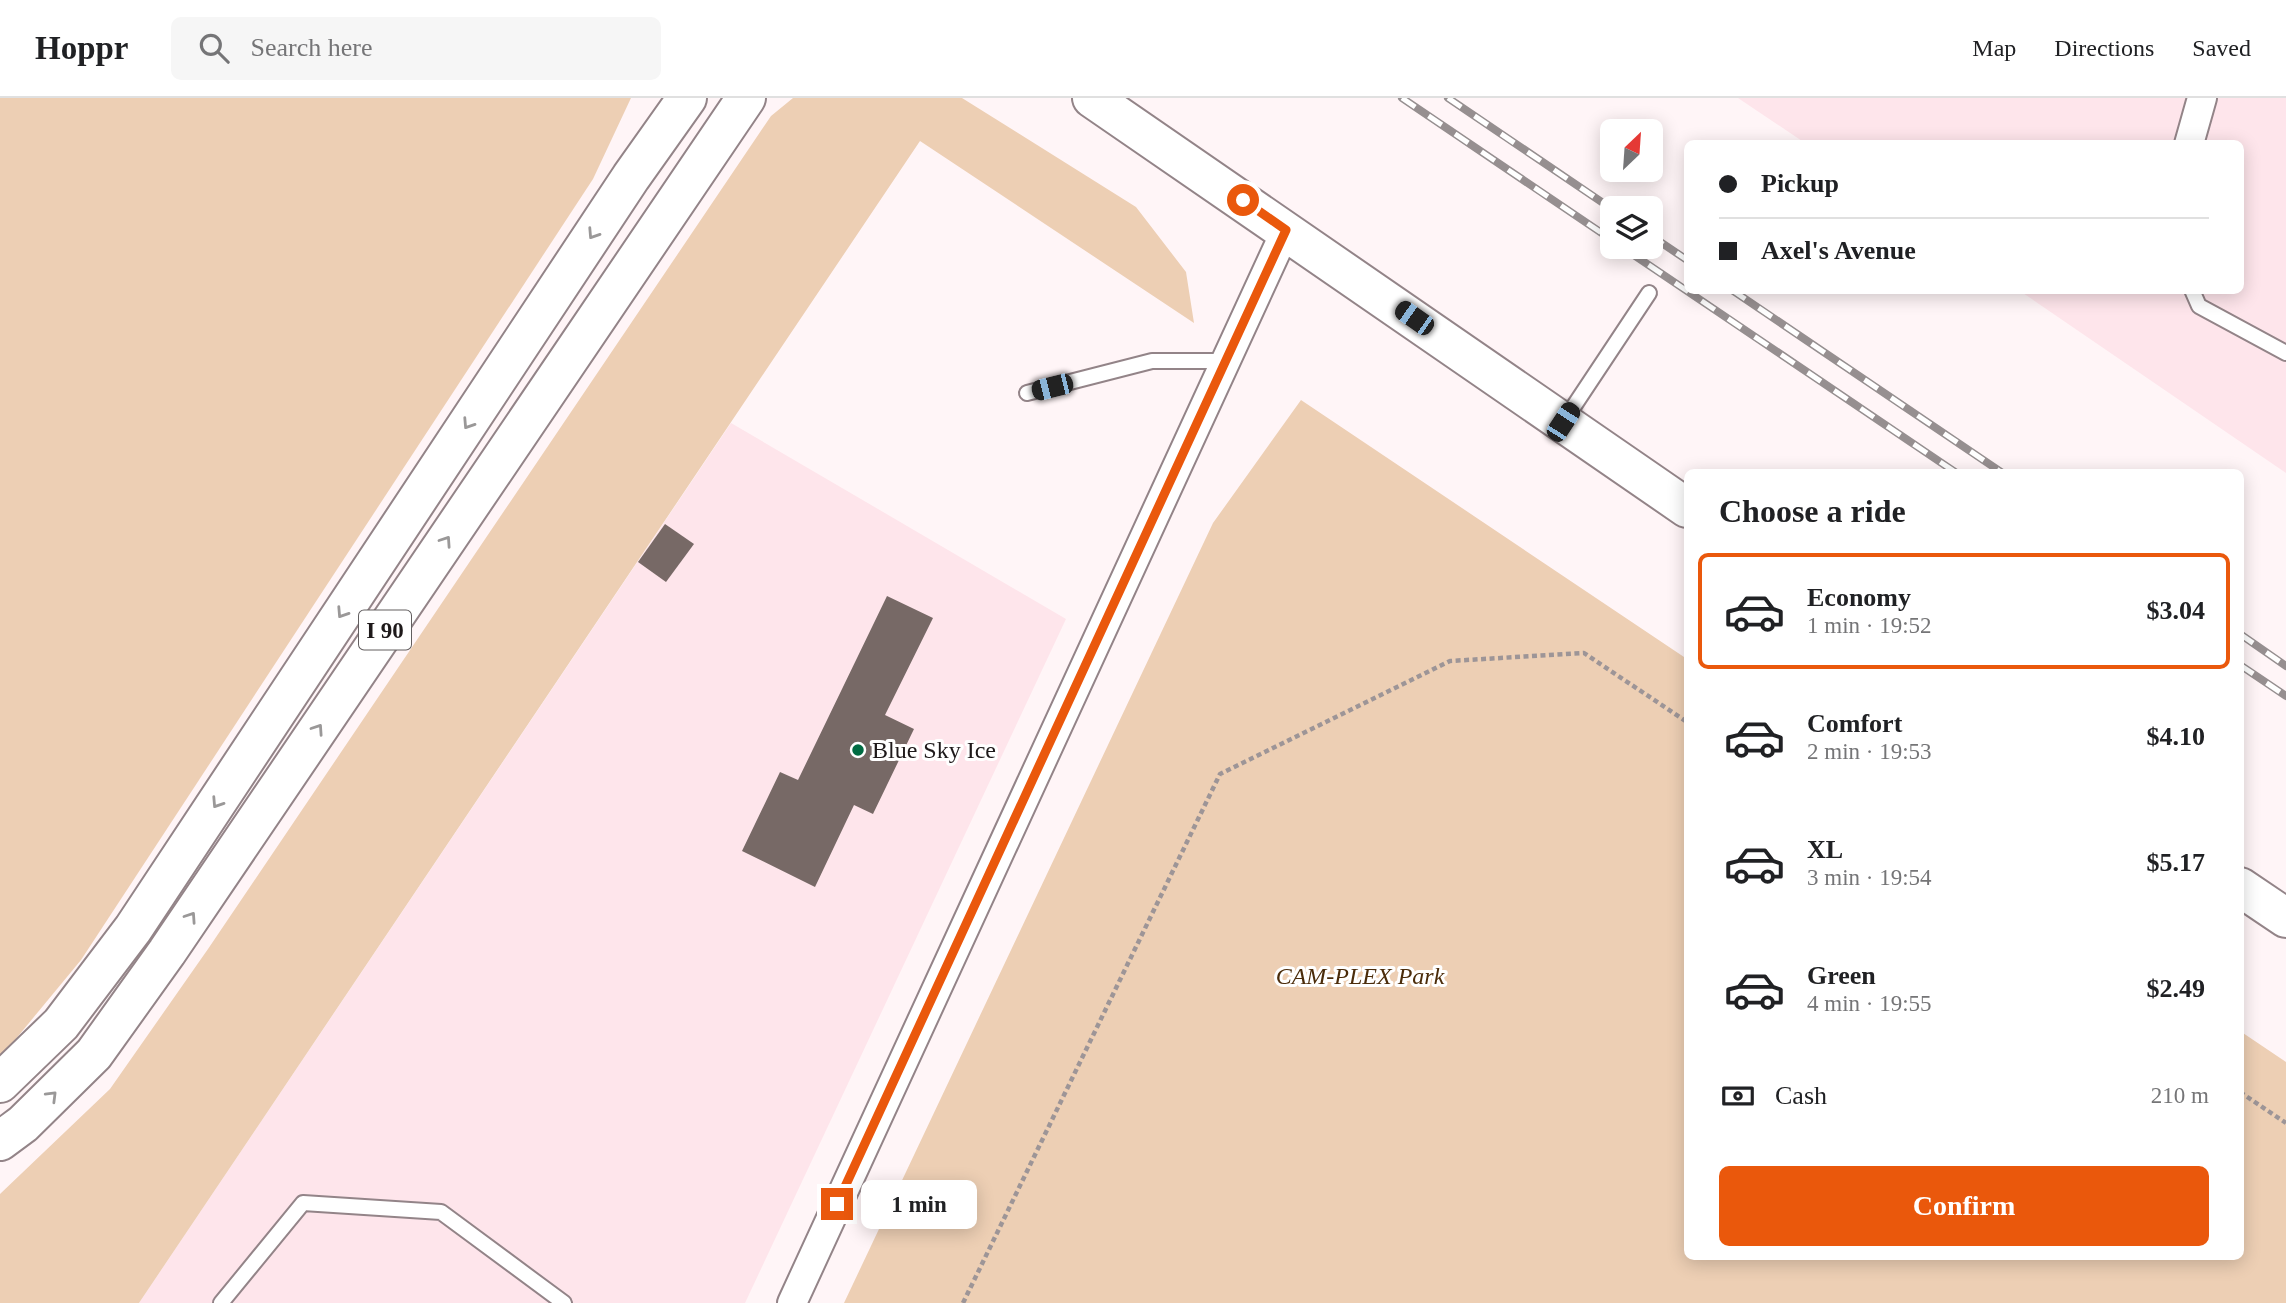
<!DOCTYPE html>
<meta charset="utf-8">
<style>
body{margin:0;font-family:Georgia,serif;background:#f6f6f6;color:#202124;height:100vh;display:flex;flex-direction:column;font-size:26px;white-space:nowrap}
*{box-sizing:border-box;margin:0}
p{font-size:23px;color:#757577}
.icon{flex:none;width:38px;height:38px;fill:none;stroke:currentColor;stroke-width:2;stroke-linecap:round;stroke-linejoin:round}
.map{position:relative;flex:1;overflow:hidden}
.drawer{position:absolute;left:1684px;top:371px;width:560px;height:791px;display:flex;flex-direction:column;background:#fff;border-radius:10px;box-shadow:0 4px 18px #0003}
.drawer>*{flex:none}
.hud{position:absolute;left:1684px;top:42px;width:560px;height:154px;border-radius:10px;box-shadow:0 4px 18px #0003;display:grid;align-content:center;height:154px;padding:0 35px;background:#fff}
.needle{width:46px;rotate:25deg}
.buttons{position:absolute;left:1600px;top:21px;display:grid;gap:14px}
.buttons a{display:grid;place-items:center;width:63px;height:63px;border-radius:10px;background:#fff;box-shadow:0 4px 18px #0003;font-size:35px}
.end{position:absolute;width:32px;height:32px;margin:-16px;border:9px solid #ea580c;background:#fff;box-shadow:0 0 0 4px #fff}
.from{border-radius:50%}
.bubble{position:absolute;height:49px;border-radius:10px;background:#fff;box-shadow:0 4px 18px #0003;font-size:23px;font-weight:700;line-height:49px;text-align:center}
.car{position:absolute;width:21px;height:42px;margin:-21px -10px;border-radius:9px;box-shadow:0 0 5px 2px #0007;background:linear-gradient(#222 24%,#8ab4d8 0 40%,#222 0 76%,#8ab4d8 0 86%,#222 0)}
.hud b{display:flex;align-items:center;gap:24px;height:66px;font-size:26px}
.hud b+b{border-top:2px solid #e0e0e0}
.hud i{width:18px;height:18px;background:#202124}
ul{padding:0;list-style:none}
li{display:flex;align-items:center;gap:21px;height:116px;margin:0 14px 10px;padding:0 21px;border:4px solid transparent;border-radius:10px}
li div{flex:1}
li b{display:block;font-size:26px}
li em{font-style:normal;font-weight:700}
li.on{border-color:#ea580c}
li>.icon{width:63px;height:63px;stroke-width:1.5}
h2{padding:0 35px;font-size:32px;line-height:84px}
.pay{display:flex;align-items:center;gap:18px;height:77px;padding:0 35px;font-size:26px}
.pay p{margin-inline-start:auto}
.button{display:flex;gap:14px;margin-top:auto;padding:14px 35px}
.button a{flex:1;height:80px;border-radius:10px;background:#ea580c;color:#fff;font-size:28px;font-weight:700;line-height:80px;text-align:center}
header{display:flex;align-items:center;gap:42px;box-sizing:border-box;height:98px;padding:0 35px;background:#fff;border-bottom:2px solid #e0e0e0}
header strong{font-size:33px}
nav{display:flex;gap:38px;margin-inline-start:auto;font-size:24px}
.search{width:490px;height:63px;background:#f6f6f6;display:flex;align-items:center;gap:18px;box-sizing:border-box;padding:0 24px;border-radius:10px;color:#757577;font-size:26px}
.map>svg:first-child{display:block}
.built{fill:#fee5eb}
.green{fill:#edcfb4}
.building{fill:#776966}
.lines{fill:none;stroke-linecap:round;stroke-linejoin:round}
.service-casing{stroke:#938488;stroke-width:18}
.minor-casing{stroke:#938488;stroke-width:32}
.secondary-casing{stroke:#938488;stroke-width:42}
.motorway-casing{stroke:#938488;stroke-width:42}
.path{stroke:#9d9597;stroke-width:4.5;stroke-dasharray:5 3.5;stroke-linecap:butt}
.service{stroke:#fff;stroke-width:14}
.minor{stroke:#fff;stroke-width:28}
.secondary{stroke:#fff;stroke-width:38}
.motorway{stroke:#fff;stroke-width:38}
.rail-casing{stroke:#968f90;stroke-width:8}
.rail{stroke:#fff;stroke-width:5;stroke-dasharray:16;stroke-linecap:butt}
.oneway{stroke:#9a9898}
.route{stroke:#ea580c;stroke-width:9}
.poi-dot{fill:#006b42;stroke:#fff;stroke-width:2.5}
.labels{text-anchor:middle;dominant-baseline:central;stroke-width:6;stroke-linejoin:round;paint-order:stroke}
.shield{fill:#fff;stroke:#625e5f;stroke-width:2}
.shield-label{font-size:23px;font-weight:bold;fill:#1e191a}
.poi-label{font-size:24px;fill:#1e191a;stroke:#fff;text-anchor:start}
.park-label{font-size:24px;font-style:italic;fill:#4b2c0a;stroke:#fff}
</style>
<header>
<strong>Hoppr</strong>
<div class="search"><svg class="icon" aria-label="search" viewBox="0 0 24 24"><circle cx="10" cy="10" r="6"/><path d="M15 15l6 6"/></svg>Search here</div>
<nav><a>Map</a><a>Directions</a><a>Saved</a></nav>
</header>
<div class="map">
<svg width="2286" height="1205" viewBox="0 0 2286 1205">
<rect width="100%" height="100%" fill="#fff5f7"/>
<g class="built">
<path d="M1738 0H2286V375L2020 193 2240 192V46L1805 45Z"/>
<path d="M731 325 1066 521 745 1205H139Z"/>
</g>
<g class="green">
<path d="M0 0H631L593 81 81 862 0 960Z"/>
<path d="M793 0H962L1136 109 1186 174 1194 225 920 43 139 1205H0V1096L110 991 208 851 771 18Z"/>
<path d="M1301 302 1687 561V1158H2240V933L2286 964V1205H844L1213 425Z"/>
</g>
<g class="building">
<path d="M665 426 694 446 666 484 638 464Z"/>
<path d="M887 498 933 520 885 617 914 631 873 716 854 707 815 789 742 753 780 674 798 682Z"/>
</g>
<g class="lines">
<g class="service-casing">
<g id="service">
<path d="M2192 192 2199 208 2286 255"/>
<path d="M1027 295 1152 263H1224"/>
<path d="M1564 323 1649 195"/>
<path d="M221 1205 303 1105 441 1114 564 1205"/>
</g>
</g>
<g class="minor-casing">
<g id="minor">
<path d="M2189 46 2202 0"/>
<path d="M792 1205 1286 132"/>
</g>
</g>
<g class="secondary-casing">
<g id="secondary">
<path d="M1092 0 1687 410"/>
<path d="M2240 789 2286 820"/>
</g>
</g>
<g class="motorway-casing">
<g id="motorway">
<path d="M0 985 61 926 133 831 631 79 687 0"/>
<path d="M0 1043 23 1026 94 956 167 854 746 0"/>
</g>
</g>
<g class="path">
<path d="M2240 994 2286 1025"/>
<path d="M963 1205 1220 676 1450 563 1584 555 1687 624"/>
</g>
<use href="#service" class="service"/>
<use href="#minor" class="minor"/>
<use href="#secondary" class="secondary"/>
<use href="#motorway" class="motorway"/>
<g class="rail-casing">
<g id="rail">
<path d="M1402 0 1612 142"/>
<path d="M1448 0 1612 111"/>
<path d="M1650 137 1687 162"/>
<path d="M1622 149 1955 374"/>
<path d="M1732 192 2001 374"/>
<path d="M2240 536 2286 568"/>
<path d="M2240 567 2286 598"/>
</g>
</g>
<use href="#rail" class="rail"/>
</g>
<defs><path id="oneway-chevron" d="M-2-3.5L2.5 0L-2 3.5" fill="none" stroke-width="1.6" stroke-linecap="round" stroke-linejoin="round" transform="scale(1.75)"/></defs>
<g class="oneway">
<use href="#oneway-chevron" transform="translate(593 136) rotate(123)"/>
<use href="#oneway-chevron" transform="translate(468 326) rotate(123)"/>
<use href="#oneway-chevron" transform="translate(446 443) rotate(-56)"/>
<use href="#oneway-chevron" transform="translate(342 515) rotate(123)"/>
<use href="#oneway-chevron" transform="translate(318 631) rotate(-56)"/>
<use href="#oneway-chevron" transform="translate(217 705) rotate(123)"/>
<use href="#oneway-chevron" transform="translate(191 819) rotate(-56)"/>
<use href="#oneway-chevron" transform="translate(52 998) rotate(-45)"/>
</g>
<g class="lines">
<path class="route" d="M837 1106 1286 132 1243 102"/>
</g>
<circle class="poi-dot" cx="858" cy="652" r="7"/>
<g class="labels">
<rect class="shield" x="359" y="512.5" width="52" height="39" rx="5"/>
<g class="shield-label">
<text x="385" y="532">I 90</text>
</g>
<g class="poi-label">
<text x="872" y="652">Blue Sky Ice</text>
</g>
<g class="park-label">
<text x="1360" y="878">CAM-PLEX Park</text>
</g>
</g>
</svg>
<div class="buttons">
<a><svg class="needle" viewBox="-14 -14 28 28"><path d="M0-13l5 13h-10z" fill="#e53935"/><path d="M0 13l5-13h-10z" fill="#757577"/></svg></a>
<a><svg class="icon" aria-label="layers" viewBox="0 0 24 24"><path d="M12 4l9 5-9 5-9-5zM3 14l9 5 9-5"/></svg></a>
</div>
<i class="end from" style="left:1243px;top:102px"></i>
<i class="end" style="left:837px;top:1106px"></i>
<div class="bubble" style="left:861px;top:1082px;width:116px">1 min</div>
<i class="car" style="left:1414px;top:220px;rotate:305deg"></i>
<i class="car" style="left:1052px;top:289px;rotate:256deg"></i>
<i class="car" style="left:1563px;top:324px;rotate:33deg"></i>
<div class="hud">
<b><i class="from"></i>Pickup</b>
<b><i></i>Axel's Avenue</b>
</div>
<section class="drawer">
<h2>Choose a ride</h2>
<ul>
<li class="on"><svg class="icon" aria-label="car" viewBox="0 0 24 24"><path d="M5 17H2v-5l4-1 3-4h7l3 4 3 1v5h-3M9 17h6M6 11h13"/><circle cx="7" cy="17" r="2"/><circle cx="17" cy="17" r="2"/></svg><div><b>Economy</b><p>1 min · 19:52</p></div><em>$3.04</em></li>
<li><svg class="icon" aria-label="car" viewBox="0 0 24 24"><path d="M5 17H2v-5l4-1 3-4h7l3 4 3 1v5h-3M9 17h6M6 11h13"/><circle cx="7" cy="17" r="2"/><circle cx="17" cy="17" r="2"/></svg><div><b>Comfort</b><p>2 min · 19:53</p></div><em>$4.10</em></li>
<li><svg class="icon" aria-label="car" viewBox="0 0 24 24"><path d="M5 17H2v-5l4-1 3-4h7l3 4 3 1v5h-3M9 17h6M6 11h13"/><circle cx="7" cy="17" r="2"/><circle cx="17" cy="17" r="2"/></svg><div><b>XL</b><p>3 min · 19:54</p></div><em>$5.17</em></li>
<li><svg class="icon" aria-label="car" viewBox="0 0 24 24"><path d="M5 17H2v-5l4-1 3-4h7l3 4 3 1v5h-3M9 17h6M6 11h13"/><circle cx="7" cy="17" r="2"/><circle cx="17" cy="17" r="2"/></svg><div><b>Green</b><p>4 min · 19:55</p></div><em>$2.49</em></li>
</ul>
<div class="pay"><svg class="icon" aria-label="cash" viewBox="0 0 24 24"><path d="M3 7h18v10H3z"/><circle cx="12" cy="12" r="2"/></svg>Cash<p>210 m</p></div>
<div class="button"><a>Confirm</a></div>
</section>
</div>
